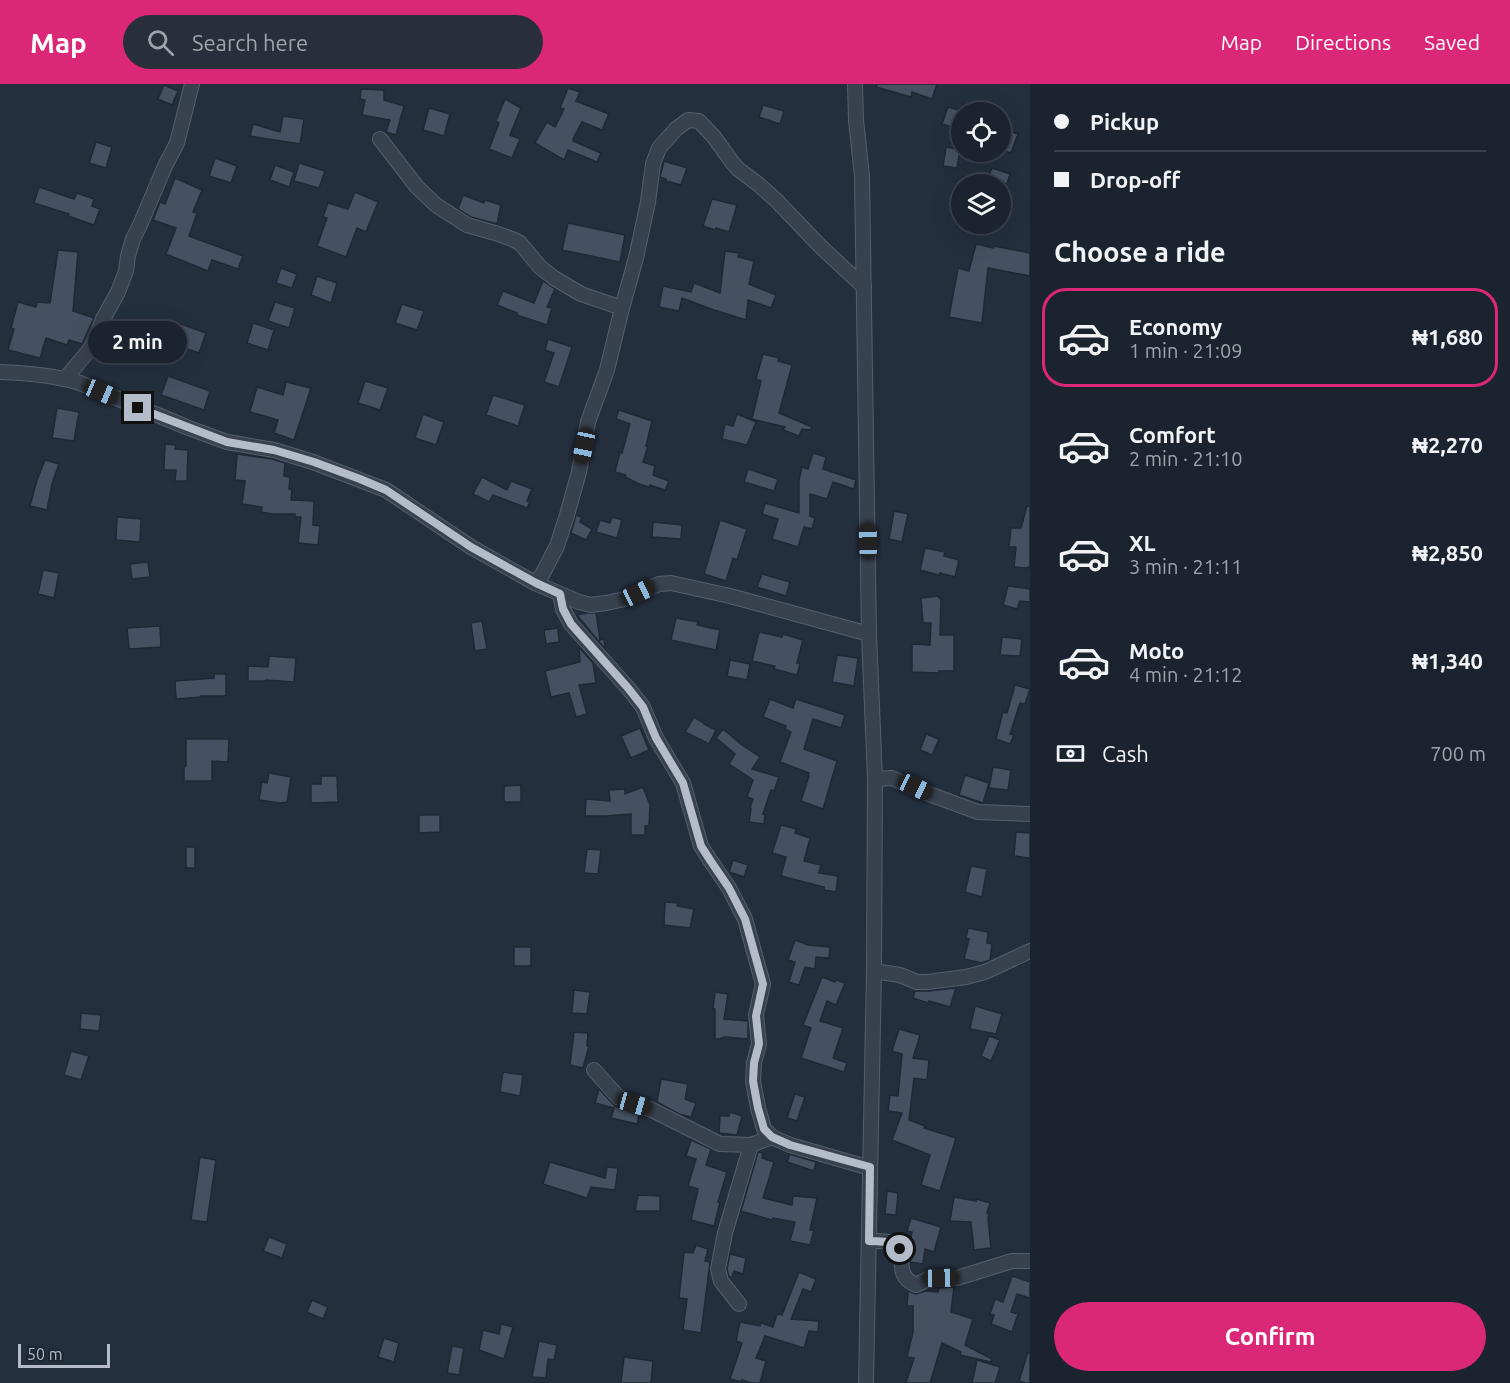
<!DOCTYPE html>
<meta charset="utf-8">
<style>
body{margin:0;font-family:Ubuntu,sans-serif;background:#282f3a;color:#f1f3f6;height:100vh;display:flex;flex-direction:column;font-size:22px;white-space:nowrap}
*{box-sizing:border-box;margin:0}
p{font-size:20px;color:#a0a4aa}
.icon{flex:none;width:33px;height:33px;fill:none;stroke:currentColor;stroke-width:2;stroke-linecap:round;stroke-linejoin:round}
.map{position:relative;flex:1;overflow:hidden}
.drawer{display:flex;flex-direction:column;background:#1b232e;width:480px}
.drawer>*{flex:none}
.banner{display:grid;align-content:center;height:132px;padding:0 24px;background:#1b232e}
.controls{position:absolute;left:951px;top:18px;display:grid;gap:12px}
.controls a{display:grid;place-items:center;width:60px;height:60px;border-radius:50%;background:#1b232e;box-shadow:0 6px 24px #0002,0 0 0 2px #39404a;font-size:30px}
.scale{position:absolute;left:18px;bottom:15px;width:92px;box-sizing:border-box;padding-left:6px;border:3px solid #b4bcc9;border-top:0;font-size:16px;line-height:21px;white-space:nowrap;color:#b4bcc9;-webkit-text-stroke:4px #1d2633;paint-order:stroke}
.end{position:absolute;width:27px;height:27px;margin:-14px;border:8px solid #b4bcc9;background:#111;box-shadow:0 0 0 3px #111}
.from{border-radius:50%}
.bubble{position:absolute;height:42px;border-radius:21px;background:#1b232e;box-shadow:0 6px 24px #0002,0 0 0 2px #39404a;font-size:20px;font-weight:700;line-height:42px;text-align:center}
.car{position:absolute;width:18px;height:36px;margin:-18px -9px;border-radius:8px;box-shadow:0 0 4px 2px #0007;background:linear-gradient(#222 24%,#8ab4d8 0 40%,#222 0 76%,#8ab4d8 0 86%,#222 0)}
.banner b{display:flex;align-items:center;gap:21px;height:57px;font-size:22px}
.banner b+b{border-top:2px solid #39404a}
.banner i{width:15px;height:15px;background:#f1f3f6}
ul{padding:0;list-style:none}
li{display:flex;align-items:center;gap:18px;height:99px;margin:0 12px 9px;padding:0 12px;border:3px solid transparent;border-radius:24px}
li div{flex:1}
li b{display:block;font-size:22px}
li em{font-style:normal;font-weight:700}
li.selected{border-color:#db2777}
li>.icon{width:54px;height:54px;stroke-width:1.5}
h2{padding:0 24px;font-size:27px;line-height:72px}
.pay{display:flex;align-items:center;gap:15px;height:66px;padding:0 24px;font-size:22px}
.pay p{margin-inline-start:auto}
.button{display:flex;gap:12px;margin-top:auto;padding:12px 24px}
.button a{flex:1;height:69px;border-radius:36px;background:#db2777;color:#fff;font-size:24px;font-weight:700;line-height:69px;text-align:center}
header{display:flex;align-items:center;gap:36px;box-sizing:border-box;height:84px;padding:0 30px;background:#db2777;color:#fff}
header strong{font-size:28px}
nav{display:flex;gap:33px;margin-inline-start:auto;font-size:21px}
.search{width:420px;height:54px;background:#282f3a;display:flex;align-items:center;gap:15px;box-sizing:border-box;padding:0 21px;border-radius:33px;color:#a0a4aa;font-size:22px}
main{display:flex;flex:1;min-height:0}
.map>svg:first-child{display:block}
.building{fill:#455162;stroke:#1f2835;stroke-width:1.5}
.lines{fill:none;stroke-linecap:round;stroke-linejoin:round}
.minor-casing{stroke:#565f6c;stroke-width:16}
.minor{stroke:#38414e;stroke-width:14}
.route{stroke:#b4bcc9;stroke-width:8}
</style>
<header>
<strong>Map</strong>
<div class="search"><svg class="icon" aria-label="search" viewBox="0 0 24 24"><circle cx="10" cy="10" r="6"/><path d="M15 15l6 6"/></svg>Search here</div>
<nav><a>Map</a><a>Directions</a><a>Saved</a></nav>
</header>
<main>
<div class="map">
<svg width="1030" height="1299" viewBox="0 0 1030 1299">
<rect width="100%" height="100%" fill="#242f3e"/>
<g class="building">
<path d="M877 0H937L932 15 912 8 911 13 876 3Z"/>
<path d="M164 1 178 7 172 21 158 15Z"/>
<path d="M568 4 580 8 576 17 609 30 602 46 582 38 573 55V57L601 69 597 78 568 66 564 76 535 59 547 38 555 43 564 25 560 24Z"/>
<path d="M361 5 384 6V16L404 22 396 51 386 48 390 36 362 31 365 16 360 15Z"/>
<path d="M505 15 521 24 510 51 520 55 512 74 489 65 499 39 496 37Z"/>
<path d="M763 21 784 27 780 40 759 33Z"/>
<path d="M948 23 962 27V46L942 40Z"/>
<path d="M429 24 450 30 444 52 423 46Z"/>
<path d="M283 32 304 35 300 60 250 52 253 40 280 48Z"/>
<path d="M1000 44 1018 50 1011 69 1000 66Z"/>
<path d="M96 58 112 63 106 84 89 79Z"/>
<path d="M946 63 960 66 957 84 943 82Z"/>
<path d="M215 74 237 82 231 99 209 92Z"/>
<path d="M664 77 687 84 681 101 666 97V95L660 93Z"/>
<path d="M299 79 325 87 319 104 294 97Z"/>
<path d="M275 81 294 88 289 103 270 96Z"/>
<path d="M992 84 1010 90 1007 100 988 94Z"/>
<path d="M175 94 202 106 193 128 197 129 189 152 243 172 238 185 212 176 208 187 166 170 176 144 153 136 160 118 165 120Z"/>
<path d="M39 103 74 115 77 109 94 115 92 122 100 125 94 141 68 132 69 130 34 119Z"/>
<path d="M355 108 378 118 366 148 357 144 346 173 317 162 327 134 323 133 328 119 348 125Z"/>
<path d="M463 111 484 119 485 116 501 121 497 140 471 133 458 125Z"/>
<path d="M712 115 737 121 729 148 716 144 715 146 703 142Z"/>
<path d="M568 139 625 151 620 178 562 166Z"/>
<path d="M976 160 993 164 994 162 1030 169V192L988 184 982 239 949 233 958 184 969 187Z"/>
<path d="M58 166 78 168 73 227 94 234 82 260 69 256 67 261 46 254 40 274 8 266 14 245 11 244 18 218 36 223 37 218 50 219Z"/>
<path d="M725 167 739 169 738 173 754 177 749 200 776 211 771 224 748 216 746 236 714 226 682 214 679 227 659 223 663 202 691 208 694 199 720 209Z"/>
<path d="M281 184 297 190 292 204 276 199Z"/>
<path d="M317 192 337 199 331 219 311 211Z"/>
<path d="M543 197 555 205 547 223 552 224 547 241 517 231V229L497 221 503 207 534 219Z"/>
<path d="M275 218 295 224 289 244 268 237Z"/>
<path d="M402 220 424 227 417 246 395 239Z"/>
<path d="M253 239 274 246 268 266 247 259Z"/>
<path d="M181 240 206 249 199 269 173 260Z"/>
<path d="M141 254 167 262 162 280 136 272Z"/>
<path d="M548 255 572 263 559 303 544 298 554 269 545 266Z"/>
<path d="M763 270 779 274 778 277 792 281 779 329 812 343 811 346 802 345 799 352 783 346 785 343 752 335 761 297 756 295Z"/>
<path d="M168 292 210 307 204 326 161 311Z"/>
<path d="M365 297 388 304 380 326 358 319Z"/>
<path d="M286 298 311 304 294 356 274 349 278 336 250 328 257 303 283 311Z"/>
<path d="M493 311 525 321 518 342 486 331Z"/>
<path d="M57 324 79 328 74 357 52 354Z"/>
<path d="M619 326 652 337 646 362H648L643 378 655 382 653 391 669 397 665 406 650 401 649 403 639 400 625 393 626 391 615 388 620 368 622 369 630 340 616 335Z"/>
<path d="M423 330 444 338 436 361 415 354Z"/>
<path d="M737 330 756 338 747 361 722 355 725 340 733 342Z"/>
<path d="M165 360 176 361 175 365 188 366 187 397H175L176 386H164Z"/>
<path d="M813 369 826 373 823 385 856 396 854 405 833 398 827 415 810 410V432L815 434 812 445 804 443 798 463 772 455 778 435 762 430 765 419 799 429V396L802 383 808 385Z"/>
<path d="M237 370 272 375 285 379 284 392 290 393 289 405H292L291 416 314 417 313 441 320 442 318 461 298 459 301 433H295V430H273L261 428 262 423 242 420 245 397 235 396Z"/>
<path d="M45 376 59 380 52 400 47 426 30 422 37 396Z"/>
<path d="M748 385 778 395 774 407 744 398Z"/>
<path d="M482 393 507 406 511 397 532 405 527 417 530 418 527 424 493 411 489 418 473 410Z"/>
<path d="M1027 422H1030V483H1028L1027 484 1014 483 1016 463H1009L1011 444H1021Z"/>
<path d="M894 427 908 430 902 458 889 455Z"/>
<path d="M576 431 582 433 580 438 592 445 586 456 571 449Z"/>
<path d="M117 433 141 435 140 458 116 456Z"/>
<path d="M612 433 622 436 617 454 596 448 600 436 610 439Z"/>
<path d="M720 436 747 445 737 476 733 474 726 497 704 490Z"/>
<path d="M653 438 682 441 681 455 652 453Z"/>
<path d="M925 464 945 468 944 472 959 476 955 493 940 489 939 491 920 486Z"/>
<path d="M148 478 150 493 132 495 130 480Z"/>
<path d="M43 486 59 489 54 514 38 510Z"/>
<path d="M762 490 790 498 786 512 757 503Z"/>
<path d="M1008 502 1030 505V518L1020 517 1017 525 1003 521Z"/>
<path d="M939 512V514L941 515 940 551H954V587H939V589L912 588V560L930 561 931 539H923L921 514Z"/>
<path d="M587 529H596L600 556 604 555 605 565 577 531Z"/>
<path d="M676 534 698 538 697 541 720 546 716 566 671 556Z"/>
<path d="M482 537 487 565 475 567 471 539Z"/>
<path d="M160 542 161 563 129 565 127 544Z"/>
<path d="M558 544 559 558 546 560 544 546Z"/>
<path d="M759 548 782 553 783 550 803 556 797 579 800 580 797 591 774 585 775 582 752 577Z"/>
<path d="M1002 553 1022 555 1020 572 1000 571Z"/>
<path d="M579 563 593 579 596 599 579 601 587 630 576 633 569 609 551 613 545 587 580 578Z"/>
<path d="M837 571 858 574 854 602 832 598Z"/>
<path d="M269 572 296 574 294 598 266 596V597H248V582L268 583Z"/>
<path d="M730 576 750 580 747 596 727 592Z"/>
<path d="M214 590H226V612H201V613L176 615 175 597 214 594Z"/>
<path d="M1015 601 1030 605 1025 620 1020 619 1010 650 1014 651 1010 660 996 655 1003 628 1007 629Z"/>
<path d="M770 615 793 624 796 615 845 631 841 644 813 635 804 665 837 677 823 725 801 717 809 692H808L809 689 780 678 791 648 785 645 786 642 763 633Z"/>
<path d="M694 633 704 639V640L716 646 709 660 685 648Z"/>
<path d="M640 644 649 666 631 674 621 652Z"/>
<path d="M723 645 742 661 760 673 752 685 779 693 774 707 771 706 763 730 765 731 764 740 749 738 751 724H750L753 715 747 713 753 696 729 680 735 670 716 654Z"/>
<path d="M926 650 939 655 932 671 920 666Z"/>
<path d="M186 655H229L228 678 212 677V697H184V682H186Z"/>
<path d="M993 683 1011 686 1008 706 989 704Z"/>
<path d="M269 689 291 693 287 718 280 719 259 716 262 698 267 699Z"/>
<path d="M965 691 989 699 983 719 959 711Z"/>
<path d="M321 692H337L338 718 311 719V700H321Z"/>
<path d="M521 701V718H504V702Z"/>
<path d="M643 703 650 721 649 742H645V751H631V730L605 732H585L586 715 610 717 609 706 625 705V710Z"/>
<path d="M419 731H440V748L419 749Z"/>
<path d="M781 741 796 745 795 749 810 754 804 777 821 781 819 789 838 792 836 808 824 806V803L781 792 786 773 772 769Z"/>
<path d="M1016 748 1030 749V774L1014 772Z"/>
<rect x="186" y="763" width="9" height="21"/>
<path d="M587 765 601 766 598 790 584 789Z"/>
<path d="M733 776 748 781 744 793 729 788Z"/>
<path d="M971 782 987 785 982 813 965 808Z"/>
<path d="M665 818 678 819 677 822 694 825 690 844 664 841Z"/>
<path d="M968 844 988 848 987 859 992 860 990 876 982 879 964 875 969 855 966 854Z"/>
<path d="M795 856 808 861 830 863 829 874 816 873 815 885 805 883 799 901 789 898 795 878 788 876Z"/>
<rect x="514" y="863" width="17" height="19"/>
<path d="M822 893 835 898 836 896 845 899 836 921 827 917 820 937 843 944 833 974 847 979 844 988 801 974 811 944 803 941Z"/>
<path d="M954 904H956L950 923 929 917 928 919 913 914 915 907H929Z"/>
<path d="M574 906 590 908 587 930 572 929Z"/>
<path d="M715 908 728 910 724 935 748 937V955L725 953 721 954V955H715V925H713Z"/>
<path d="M975 922 1002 930 996 950 970 945Z"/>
<path d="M81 929 101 931 99 947 80 945Z"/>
<path d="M899 945 920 951 913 974 929 976 927 996 914 994 909 1036 925 1042 924 1044 956 1054 940 1107 921 1101 930 1071 892 1056 902 1029 888 1027 890 1011 898 1012 902 970 892 967Z"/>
<path d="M574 948 588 949 587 962H589L583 984 570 981Z"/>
<path d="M989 952 1000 956 991 977 981 972Z"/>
<path d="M71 967 89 972 81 996 64 991Z"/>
<path d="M503 988 523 991 520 1012 500 1008Z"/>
<path d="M661 995 688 1000 685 1015 696 1019 691 1033 679 1030 657 1018Z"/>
<path d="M599 1005 615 1022 639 1031 637 1040 611 1034 614 1024 595 1019Z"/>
<path d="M795 1010 805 1013 797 1037 787 1034Z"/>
<path d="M730 1028 742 1032 737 1051 719 1049 720 1032H729Z"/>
<path d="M691 1056 711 1065 706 1081 727 1088 718 1118H720L714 1142 691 1136 698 1105 688 1102 696 1075 686 1072Z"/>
<path d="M758 1068 763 1069 762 1074 774 1078 763 1114 792 1121 793 1112 817 1114 810 1146H814L810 1161 790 1157 795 1138 773 1134 772 1136 741 1127Z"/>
<path d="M790 1070 816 1078 814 1087 787 1078Z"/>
<path d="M200 1073 216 1076 207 1138 191 1136Z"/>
<path d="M550 1078 605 1094 607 1083 618 1084 615 1106 591 1103 587 1114 543 1100Z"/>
<path d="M887 1107 898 1109 896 1131 885 1130Z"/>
<path d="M638 1111 660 1112V1127H635Z"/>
<path d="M954 1113 976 1117V1115L990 1119 987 1129 989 1130 988 1134 991 1164 974 1166 971 1138 950 1137Z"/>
<path d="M911 1134 941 1143 934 1168 925 1165 923 1180 910 1178 909 1163 912 1148 907 1147Z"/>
<path d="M269 1153 287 1160 282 1174 263 1167Z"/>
<path d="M696 1161 708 1165 705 1177 710 1178 701 1249 683 1246 687 1215 679 1214 684 1168 693 1169Z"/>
<path d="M730 1170 746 1174 743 1190 734 1187 732 1193H729L727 1185Z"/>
<path d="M799 1188 816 1195 811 1208 803 1205 791 1235 819 1237 818 1248 809 1247 804 1264 765 1252 756 1274 766 1277 760 1299H752L742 1296V1298L730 1295 742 1259 736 1257 740 1238 760 1242 761 1239 773 1243 777 1230 782 1231Z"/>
<path d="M1012 1192 1030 1198V1214L1017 1210 1011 1228 1018 1230 1012 1248 991 1240 994 1231 990 1230 995 1215 1003 1218Z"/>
<path d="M954 1203 951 1228 973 1235 965 1261 992 1275 991 1278 960 1271 961 1268 942 1259 930 1299H906L914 1274 907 1273 913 1248V1222H907L908 1207 916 1210 925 1207 938 1208 939 1204Z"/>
<path d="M312 1216 328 1223 323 1235 307 1228Z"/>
<path d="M501 1240 513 1243 504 1275 479 1266 483 1246 499 1250Z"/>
<path d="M384 1254 399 1259 394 1278 378 1273Z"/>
<path d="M539 1257 557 1261 554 1276 548 1275 546 1294 532 1293Z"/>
<path d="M452 1262 464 1264 459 1291 447 1289Z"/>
<path d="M1028 1268 1030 1269V1299H1025L1019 1297Z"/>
<path d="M624 1273 653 1277 651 1299H621Z"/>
<path d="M977 1276 1000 1283 995 1299H972Z"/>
</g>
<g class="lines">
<g class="minor-casing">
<g id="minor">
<path d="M855 0 856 36 862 92 869 550 875 695 874 887 866 1299"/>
<path d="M380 55 417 103 436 121 467 141 495 149 512 155 520 159 540 183 554 194 581 210 622 224"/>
<path d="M0 288C27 289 54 291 80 299L189 344 227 358 274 366 313 378 386 406 471 463 535 499 579 518 591 521 606 519 625 515 659 500 671 499 730 512 869 550"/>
<path d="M65 295 90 265 96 253 103 235 118 208 126 187 128 172 133 155 140 141 165 82 177 59 192 0"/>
<path d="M535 499 542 491 557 462 567 431 579 388 588 338 607 286 622 224 636 174 648 118 653 80 659 64 676 45 688 36 699 37 714 53 732 78 738 85 758 100 776 116 820 162 864 203"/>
<path d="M560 510 563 525 571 540 628 604 643 623 656 654 683 699 701 762 710 776 729 804 745 835 763 900 756 931 759 960 754 979 753 997 758 1024 764 1045 772 1053 790 1061 870 1084"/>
<path d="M875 695 892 694 929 710 978 728 1030 730"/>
<path d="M874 887 900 891 917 898H928L966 893 985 888 1030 867"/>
<path d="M594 986 619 1014 634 1020 650 1025 720 1060 751 1061 772 1053"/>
<path d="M869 1157C876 1157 886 1156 893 1159 911 1165 890 1191 916 1201L928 1195 957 1194 1012 1177H1030"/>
<path d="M739 1220 721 1197 718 1185 725 1149 751 1061"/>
</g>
</g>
<use href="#minor" class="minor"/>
</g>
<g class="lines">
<path class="route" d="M138 324 227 358 274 366 314 378 360 395 386 406 471 463 536 499 560 510 563 525 571 540 628 604 643 623 656 654 683 699 701 762 710 776 729 804 745 835 763 900 756 932 759 960 754 979 753 997 758 1024 764 1045 772 1053 790 1061 870 1083 869 1157C880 1158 893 1156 900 1165"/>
</g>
</svg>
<div class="controls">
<a><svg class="icon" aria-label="locate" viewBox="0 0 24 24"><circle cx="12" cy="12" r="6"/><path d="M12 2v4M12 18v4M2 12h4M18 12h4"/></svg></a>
<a><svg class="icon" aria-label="layers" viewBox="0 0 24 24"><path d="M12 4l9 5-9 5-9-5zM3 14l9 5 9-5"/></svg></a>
</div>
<div class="scale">50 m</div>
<i class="end from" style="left:900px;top:1165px"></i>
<i class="end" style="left:138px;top:324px"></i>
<div class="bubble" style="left:88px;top:237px;width:99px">2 min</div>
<i class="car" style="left:101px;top:308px;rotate:113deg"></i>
<i class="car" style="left:584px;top:362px;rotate:192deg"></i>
<i class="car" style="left:868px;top:457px;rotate:359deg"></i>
<i class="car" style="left:638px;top:509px;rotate:65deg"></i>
<i class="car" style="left:915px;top:703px;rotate:115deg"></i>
<i class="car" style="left:634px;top:1020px;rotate:106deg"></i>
<i class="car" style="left:941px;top:1194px;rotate:89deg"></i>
</div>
<section class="drawer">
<div class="banner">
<b><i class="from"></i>Pickup</b>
<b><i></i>Drop-off</b>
</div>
<h2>Choose a ride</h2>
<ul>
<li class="selected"><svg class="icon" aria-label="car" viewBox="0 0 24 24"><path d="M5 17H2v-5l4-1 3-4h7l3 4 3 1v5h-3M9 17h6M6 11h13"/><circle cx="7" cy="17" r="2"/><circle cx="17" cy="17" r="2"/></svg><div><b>Economy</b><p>1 min · 21:09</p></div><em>₦1,680</em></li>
<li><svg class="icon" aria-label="car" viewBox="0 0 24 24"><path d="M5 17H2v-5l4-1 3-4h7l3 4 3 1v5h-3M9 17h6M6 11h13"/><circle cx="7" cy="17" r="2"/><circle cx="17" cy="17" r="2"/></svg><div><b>Comfort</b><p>2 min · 21:10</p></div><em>₦2,270</em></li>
<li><svg class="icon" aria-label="car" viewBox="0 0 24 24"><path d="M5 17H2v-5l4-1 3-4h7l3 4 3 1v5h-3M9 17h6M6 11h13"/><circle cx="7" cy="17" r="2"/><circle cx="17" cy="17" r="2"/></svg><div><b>XL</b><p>3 min · 21:11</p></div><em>₦2,850</em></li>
<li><svg class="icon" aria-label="car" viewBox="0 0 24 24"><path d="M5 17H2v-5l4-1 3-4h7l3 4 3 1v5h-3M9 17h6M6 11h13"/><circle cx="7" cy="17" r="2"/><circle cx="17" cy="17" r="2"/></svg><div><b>Moto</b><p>4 min · 21:12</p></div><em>₦1,340</em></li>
</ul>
<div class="pay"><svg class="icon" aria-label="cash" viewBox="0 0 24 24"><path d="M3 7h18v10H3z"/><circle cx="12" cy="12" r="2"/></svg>Cash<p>700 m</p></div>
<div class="button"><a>Confirm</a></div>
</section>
</main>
